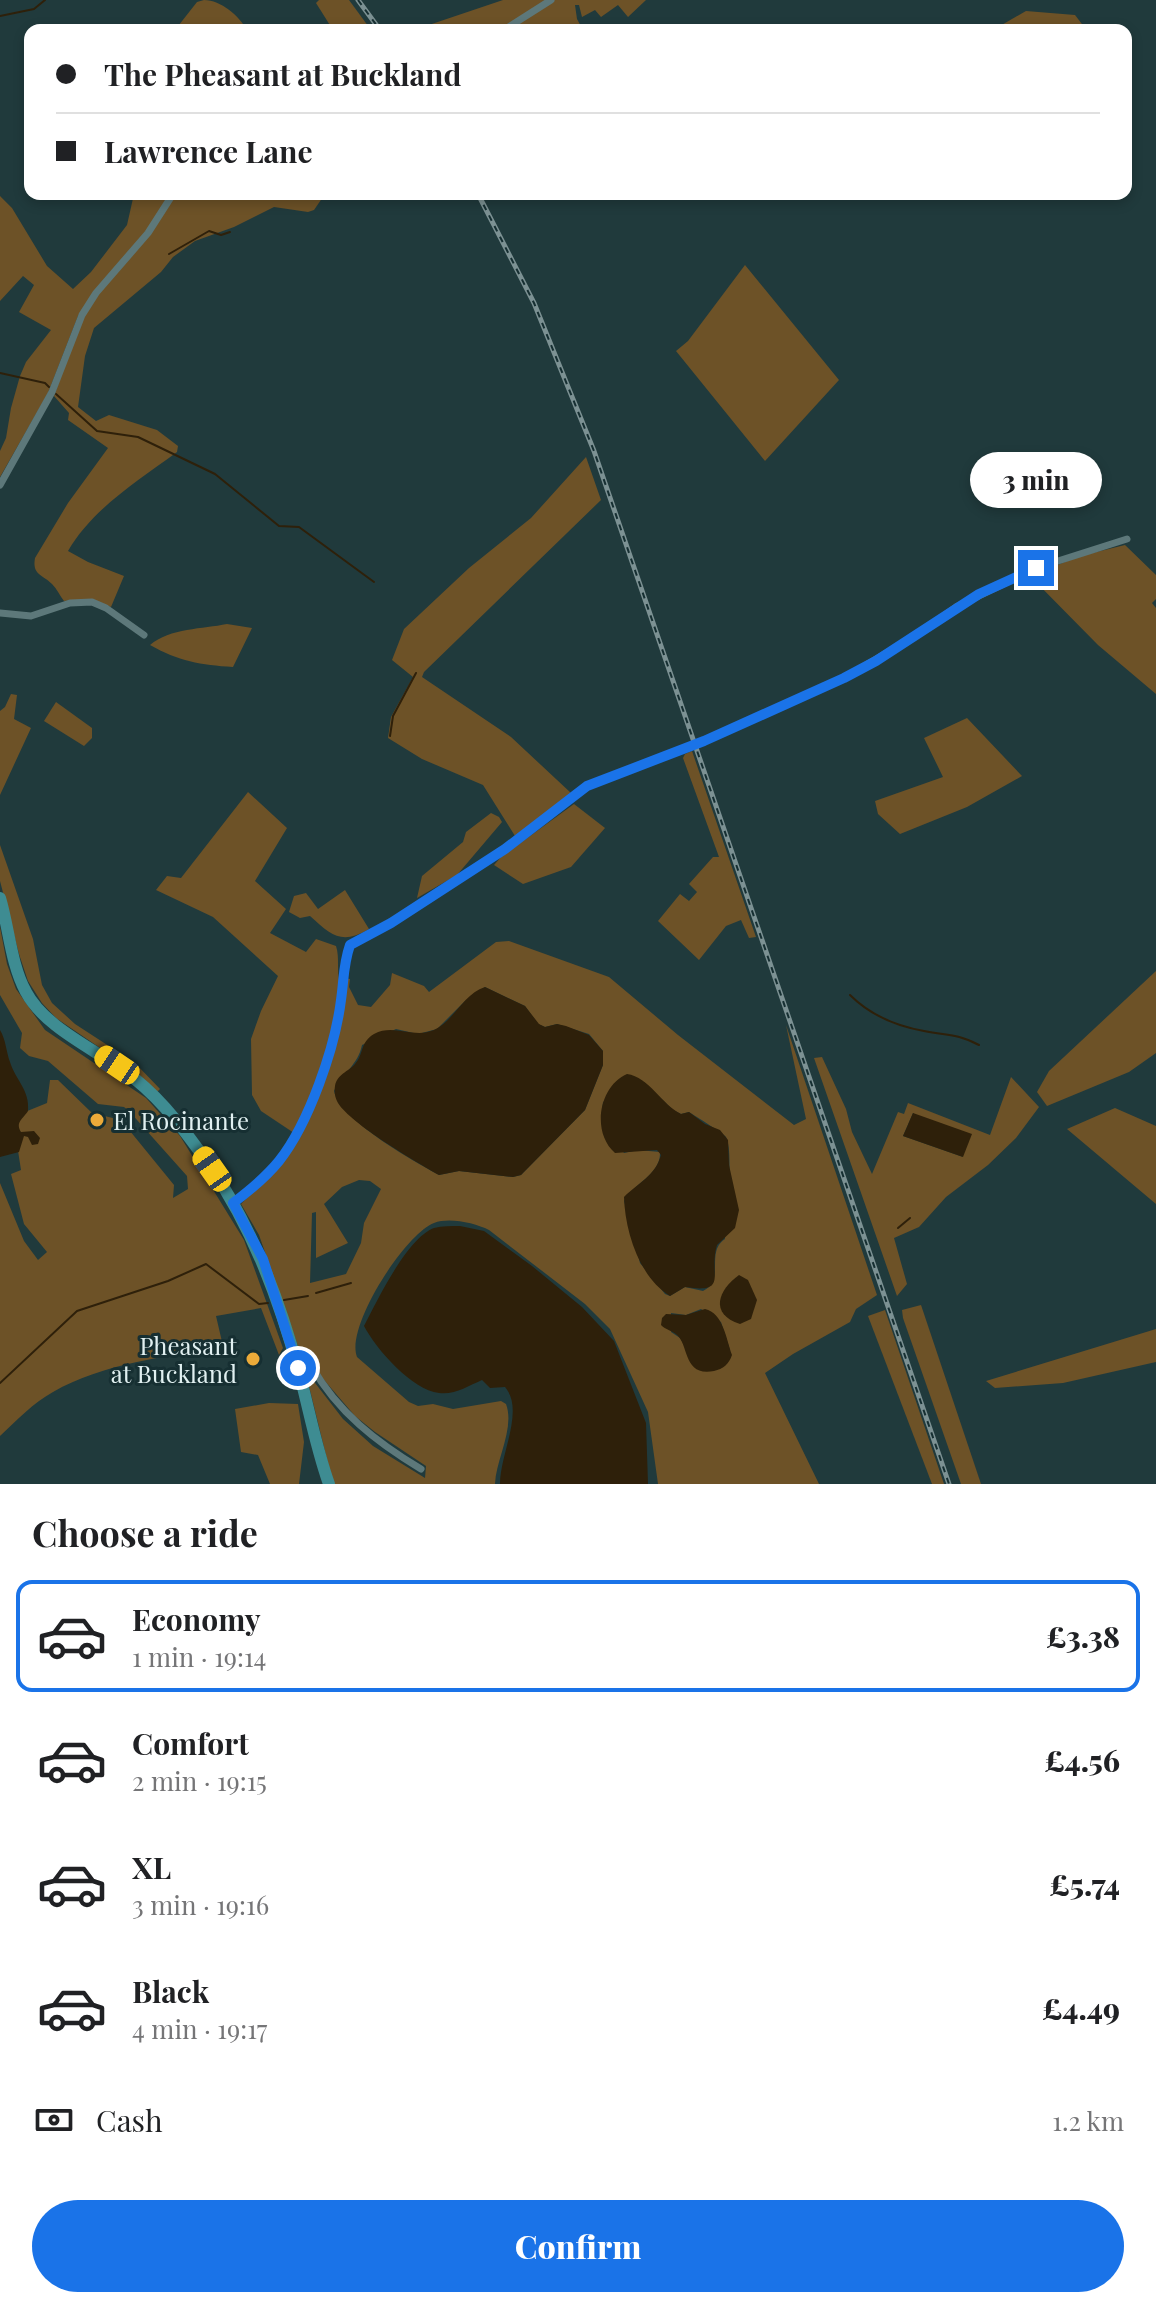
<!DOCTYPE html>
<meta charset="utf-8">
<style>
body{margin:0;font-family:"Playfair Display",serif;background:#f6f6f6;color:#202124;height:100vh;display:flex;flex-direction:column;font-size:30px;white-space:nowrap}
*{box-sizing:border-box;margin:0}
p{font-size:26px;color:#757577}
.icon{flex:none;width:44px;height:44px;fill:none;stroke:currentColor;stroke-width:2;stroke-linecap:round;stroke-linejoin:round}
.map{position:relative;height:1484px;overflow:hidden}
.panel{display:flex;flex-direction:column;background:#fff;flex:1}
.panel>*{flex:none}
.banner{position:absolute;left:24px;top:24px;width:1108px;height:176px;border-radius:16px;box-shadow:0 4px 12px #0003;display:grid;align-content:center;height:176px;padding:0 32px;background:#fff}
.end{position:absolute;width:36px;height:36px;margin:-18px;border:10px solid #1a73e8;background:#fff;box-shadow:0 0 0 4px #fff}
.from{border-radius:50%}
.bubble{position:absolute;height:56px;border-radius:28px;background:#fff;box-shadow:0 4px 12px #0003;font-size:26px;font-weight:800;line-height:56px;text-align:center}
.car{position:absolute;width:24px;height:48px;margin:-24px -12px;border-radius:10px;box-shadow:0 0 6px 2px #0007;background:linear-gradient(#f5c518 24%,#345 0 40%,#f5c518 0 76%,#345 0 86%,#f5c518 0)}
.banner b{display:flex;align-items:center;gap:28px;height:76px;font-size:30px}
.banner b+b{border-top:2px solid #e0e0e0}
.banner i{width:20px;height:20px;background:#202124}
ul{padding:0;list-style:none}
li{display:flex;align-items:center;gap:24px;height:112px;margin:0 16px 12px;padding:0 16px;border:4px solid transparent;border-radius:16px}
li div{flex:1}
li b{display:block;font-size:30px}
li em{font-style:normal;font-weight:800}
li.on{border-color:#1a73e8}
li>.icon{width:72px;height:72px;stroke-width:1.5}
h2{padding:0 32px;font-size:36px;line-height:96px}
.pay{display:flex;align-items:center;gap:20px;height:88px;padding:0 32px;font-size:30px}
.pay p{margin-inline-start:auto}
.primary-button{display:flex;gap:16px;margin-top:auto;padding:16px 32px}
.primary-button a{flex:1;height:92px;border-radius:48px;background:#1a73e8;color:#fff;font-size:32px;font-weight:800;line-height:92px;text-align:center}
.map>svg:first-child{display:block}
.green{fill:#6d5227;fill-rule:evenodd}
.water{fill:#2e200a}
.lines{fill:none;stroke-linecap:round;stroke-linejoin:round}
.stream{stroke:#2e200a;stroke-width:2}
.minor{stroke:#5d787a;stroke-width:7}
.primary{stroke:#3e8c92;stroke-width:12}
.rail-casing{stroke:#7c9193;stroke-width:5}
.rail{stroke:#162f32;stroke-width:2;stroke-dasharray:6;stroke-linecap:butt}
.route{stroke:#1a73e8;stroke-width:10}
.poi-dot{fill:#ebaa39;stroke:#162f32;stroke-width:3}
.labels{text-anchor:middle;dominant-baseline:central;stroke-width:6;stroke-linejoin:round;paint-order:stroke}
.poi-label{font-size:24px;fill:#e1f0f1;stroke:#162f32;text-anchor:start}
</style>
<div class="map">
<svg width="1156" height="1484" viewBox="0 0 1156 1484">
<rect width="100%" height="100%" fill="#203a3c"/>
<g class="green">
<path d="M204 0C221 0 239 16 247 30H175L197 2Z"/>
<path d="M319 0H349L371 30H333L316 3Z"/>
<path d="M503 0H646L628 17 618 5 601 17 595 10 582 17 579 5H575L577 19 583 30H414Z"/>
<path d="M1026 11 1075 15 1085 28 993 30Z"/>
<path d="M134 194H325L314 210 308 212 274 207 234 227 195 241 173 257 161 272 94 328 85 356 78 407 96 421 109 415 157 430 178 446 177 452C138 481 93 508 68 551L88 562 124 576 111 607 92 599 64 601C60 596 57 589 52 584 42 574 32 575 35 558L68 503 108 448 68 420 69 413 54 396 88 301 78 316 48 393 0 477V451L6 438 11 408 20 376 26 362 51 330 19 312 34 285 23 276 0 301V196L12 208 47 266 73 289 91 272 127 225Z"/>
<path d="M745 265 839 380 765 461 676 351 688 341Z"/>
<path d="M586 457 601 500 424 672 422 677 511 737 571 793 515 836 483 785 422 759 388 738 391 717 413 677 392 660 404 629 469 568 531 518Z"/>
<path d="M1125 545 1156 575V599L1152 603 1156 608V694L1098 645 1030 576 1080 556Z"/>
<path d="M227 624 252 628 233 667C201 665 178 661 150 645 170 628 203 629 227 624Z"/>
<path d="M11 694 17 695 14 719 31 728 0 795V711L5 707Z"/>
<path d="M56 702 92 728V738L84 746 44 721Z"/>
<path d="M967 718 1022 776 967 807 900 834 878 814 875 801 943 777 924 738Z"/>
<path d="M692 751 756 937 749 938 741 920 726 926 699 960 658 921 680 894 689 901 697 892 689 884 713 857H719L683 758 685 754Z"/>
<path d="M248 792 287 828 255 881 286 909 270 933 306 952 316 939 336 946C340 958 336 971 340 983L344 978 350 979 349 987 358 1005 371 1007 390 985 392 973 424 986 429 992 496 942 509 941 609 977 678 1035 794 1125 806 1119 786 1025 877 1295 856 1309 850 1322 793 1354 765 1373 819 1484H658L648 1412 610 1329 585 1304 489 1230C475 1223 449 1217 434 1223 405 1234 345 1327 357 1357L409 1402 418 1406 433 1404 453 1409 501 1401 506 1404C515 1428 496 1459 495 1484H333L308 1382 312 1379 343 1419 373 1446 425 1478 426 1466 375 1432 355 1416 300 1352 259 1235 241 1204 281 1163 297 1135 261 1111 252 1095 251 1039 261 1011 278 976 213 917 156 890 167 876 181 878ZM485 987 525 1006 538 1024 545 1027 557 1024 589 1034 603 1051V1065L585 1110 521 1175 513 1177 459 1171 439 1175C412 1160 340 1120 334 1091 343 1072 358 1065 362 1045L396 1029 418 1034 437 1029 465 1001ZM644 1082 673 1110 681 1114 689 1112C695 1116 723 1133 726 1137 734 1152 726 1218 725 1239 705 1252 726 1280 703 1291L685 1287 670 1296 665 1294 640 1263 624 1201C632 1184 661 1175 660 1152L638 1150 624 1153 601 1122 603 1102ZM359 1180 370 1181 381 1189 364 1223 361 1243 346 1274 310 1283 312 1213 316 1212V1258L348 1243 324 1204 342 1187ZM701 1309 721 1322 730 1350 712 1371 700 1369 680 1338 671 1332V1313L686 1315Z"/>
<path d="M574 804 605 828 571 867 523 884 494 865 501 857Z"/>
<path d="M491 813 499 817 502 822 457 875 417 898 422 876 463 842 466 832Z"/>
<path d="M0 845 33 939 42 985 52 1003 75 1024 135 1063 160 1089 157 1092 112 1056 56 1018 42 1003 28 981 19 954 0 881Z"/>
<path d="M345 890 369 929C342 945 332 936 310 916L300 918 289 912 294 896 306 893 318 909Z"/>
<path d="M0 927 7 964 16 989 45 1030 146 1098 180 1136 244 1240 283 1348 279 1355 261 1308 216 1316 223 1346C167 1357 103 1363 53 1392 33 1403 17 1420 0 1436V1183L24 1241 38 1260 47 1252 24 1224 11 1174 21 1170 14 1125 20 1114 47 1103 50 1080H58L92 1113 121 1120 174 1185 173 1198 188 1189 187 1176 129 1111 124 1107 98 1104 48 1061 29 1056 20 1048 22 1033 0 995Z"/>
<path d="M1156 971V1053L1129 1072 1047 1106 1037 1092 1049 1071Z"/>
<path d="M822 1057 846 1109 852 1132 872 1174 898 1112 904 1114 908 1103 990 1135 1011 1077 1039 1107 1016 1138 988 1165 946 1197 919 1227 894 1238 907 1284 897 1296 814 1058ZM913 1113 963 1157 903 1136Z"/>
<path d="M1115 1108 1156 1126V1204L1067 1129Z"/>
<path d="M921 1305 981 1484H961L903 1318 902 1310Z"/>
<path d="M885 1310 944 1484H932L868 1316Z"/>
<path d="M1156 1329V1362L1063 1383 995 1388 986 1381Z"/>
<path d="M269 1403 298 1404 304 1442 299 1484H270L258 1455 241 1452 235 1409Z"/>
</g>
<g class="water">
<path d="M485 987 525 1006 539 1024 545 1027 557 1024 566 1026 589 1035 603 1051V1065L585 1110 521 1175 513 1177 459 1171 439 1175C416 1162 351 1124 338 1103 335 1098 334 1092 335 1086 337 1074 348 1072 355 1064 364 1054 360 1042 374 1034 394 1023 413 1039 434 1030 454 1021 463 994 485 987Z"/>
<path d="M0 1030C6 1040 6 1051 10 1062 16 1081 30 1090 28 1111 23 1119 15 1122 21 1132L34 1131 40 1138 38 1144 32 1145 28 1137 24 1136 19 1152 0 1157Z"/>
<path d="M627 1074C649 1077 662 1105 681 1114L689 1112 705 1124 720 1130 728 1140 729 1165 739 1210 735 1228 717 1245C708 1274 730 1294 685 1287L670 1296C639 1277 625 1231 624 1197 637 1184 656 1175 661 1155L657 1150 615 1153C591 1132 599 1086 627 1074Z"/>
<path d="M913 1113 972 1134 963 1157 903 1136Z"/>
<path d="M460 1226 484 1231 532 1266 582 1307 614 1341 646 1423 648 1484H500C500 1454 525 1410 505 1387L490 1388 482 1380C468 1386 455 1395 439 1393 412 1390 376 1349 364 1326 377 1301 407 1238 434 1228 442 1226 452 1226 460 1226Z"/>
<path d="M739 1275 748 1280 757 1300 751 1319 740 1324C709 1314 718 1290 739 1275Z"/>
<path d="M705 1309C723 1313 726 1338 732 1355 729 1364 723 1369 714 1371 683 1377 689 1345 677 1335 671 1330 666 1330 661 1325L662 1318 666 1314 686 1315Z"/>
</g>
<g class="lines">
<g class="stream">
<path d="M0 16 34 9 45 0"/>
<path d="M169 254 209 231 221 235 230 232"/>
<path d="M0 373 45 383 49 387"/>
<path d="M56 394 97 431 138 437 215 474 279 526 299 527 374 582"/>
<path d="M390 736 393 716 416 673"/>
<path d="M850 995C870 1015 896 1026 924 1031 947 1036 956 1033 979 1045"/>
<path d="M898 1228 910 1218"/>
<path d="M316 1293 351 1283"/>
<path d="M284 1300 308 1296"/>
<path d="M0 1383 77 1311 168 1281 206 1264 259 1304 268 1303"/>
</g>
<g class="minor">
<path d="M504 30 551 0"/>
<path d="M0 485 52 392 82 315 96 293 148 233 173 194"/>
<path d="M0 613 31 616 70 603 92 602 106 608 144 635"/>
<path d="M233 1203C249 1190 266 1177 279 1161 309 1124 335 1048 341 1000 344 978 343 968 350 945L391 923 505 849 587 786 704 741 844 678 915 636 956 607 1036 568 1127 539"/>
<path d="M298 1368 308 1365 312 1367C338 1412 376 1442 421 1469"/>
</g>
<path class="primary" d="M0 898C9 928 11 965 26 992 46 1030 102 1052 135 1079 165 1103 188 1135 210 1166 253 1229 279 1299 299 1372 309 1409 316 1448 329 1484"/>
<g class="rail-casing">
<g id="rail">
<path d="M358 0 380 30"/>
<path d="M478 194 534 303 594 451 949 1484"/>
</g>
</g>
<use href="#rail" class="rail"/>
</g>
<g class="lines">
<path class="route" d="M298 1368 263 1259 233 1203C249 1191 266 1177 279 1161 309 1123 335 1048 341 1000 344 980 343 965 350 945L391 923 505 849 587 786 704 741 844 678 876 661 979 594 1036 568"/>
</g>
<g class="poi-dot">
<circle cx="97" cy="1120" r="8"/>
<circle cx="253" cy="1359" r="8"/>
</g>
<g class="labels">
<g class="poi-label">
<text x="113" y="1120">El Rocinante</text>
<text x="237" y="1345" text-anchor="end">Pheasant<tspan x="237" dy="28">at Buckland</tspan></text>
</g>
</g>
</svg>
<i class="end from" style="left:298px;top:1368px"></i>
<i class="end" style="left:1036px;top:568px"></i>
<div class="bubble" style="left:970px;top:452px;width:132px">3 min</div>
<i class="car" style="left:117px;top:1065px;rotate:304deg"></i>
<i class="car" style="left:212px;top:1169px;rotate:325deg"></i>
<div class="banner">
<b><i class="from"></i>The Pheasant at Buckland</b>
<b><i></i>Lawrence Lane</b>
</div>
</div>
<section class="panel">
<h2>Choose a ride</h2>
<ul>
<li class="on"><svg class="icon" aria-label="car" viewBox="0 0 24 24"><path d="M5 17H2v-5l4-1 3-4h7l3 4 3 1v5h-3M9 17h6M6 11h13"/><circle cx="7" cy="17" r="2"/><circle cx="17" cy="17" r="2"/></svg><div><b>Economy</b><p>1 min · 19:14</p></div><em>£3.38</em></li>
<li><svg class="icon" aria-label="car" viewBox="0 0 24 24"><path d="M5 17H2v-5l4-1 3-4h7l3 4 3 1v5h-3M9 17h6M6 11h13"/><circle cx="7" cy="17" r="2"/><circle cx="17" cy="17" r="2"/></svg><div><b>Comfort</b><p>2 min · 19:15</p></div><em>£4.56</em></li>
<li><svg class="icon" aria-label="car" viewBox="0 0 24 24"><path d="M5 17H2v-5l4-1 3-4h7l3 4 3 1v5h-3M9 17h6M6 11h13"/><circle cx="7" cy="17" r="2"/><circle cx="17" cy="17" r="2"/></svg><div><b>XL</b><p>3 min · 19:16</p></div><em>£5.74</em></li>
<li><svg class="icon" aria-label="car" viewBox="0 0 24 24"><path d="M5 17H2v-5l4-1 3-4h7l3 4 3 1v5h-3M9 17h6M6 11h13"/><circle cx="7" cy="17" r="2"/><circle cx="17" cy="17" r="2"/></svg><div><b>Black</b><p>4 min · 19:17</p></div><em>£4.49</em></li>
</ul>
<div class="pay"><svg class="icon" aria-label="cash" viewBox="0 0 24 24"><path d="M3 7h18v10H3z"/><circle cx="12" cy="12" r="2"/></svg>Cash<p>1.2 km</p></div>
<div class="primary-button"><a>Confirm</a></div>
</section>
